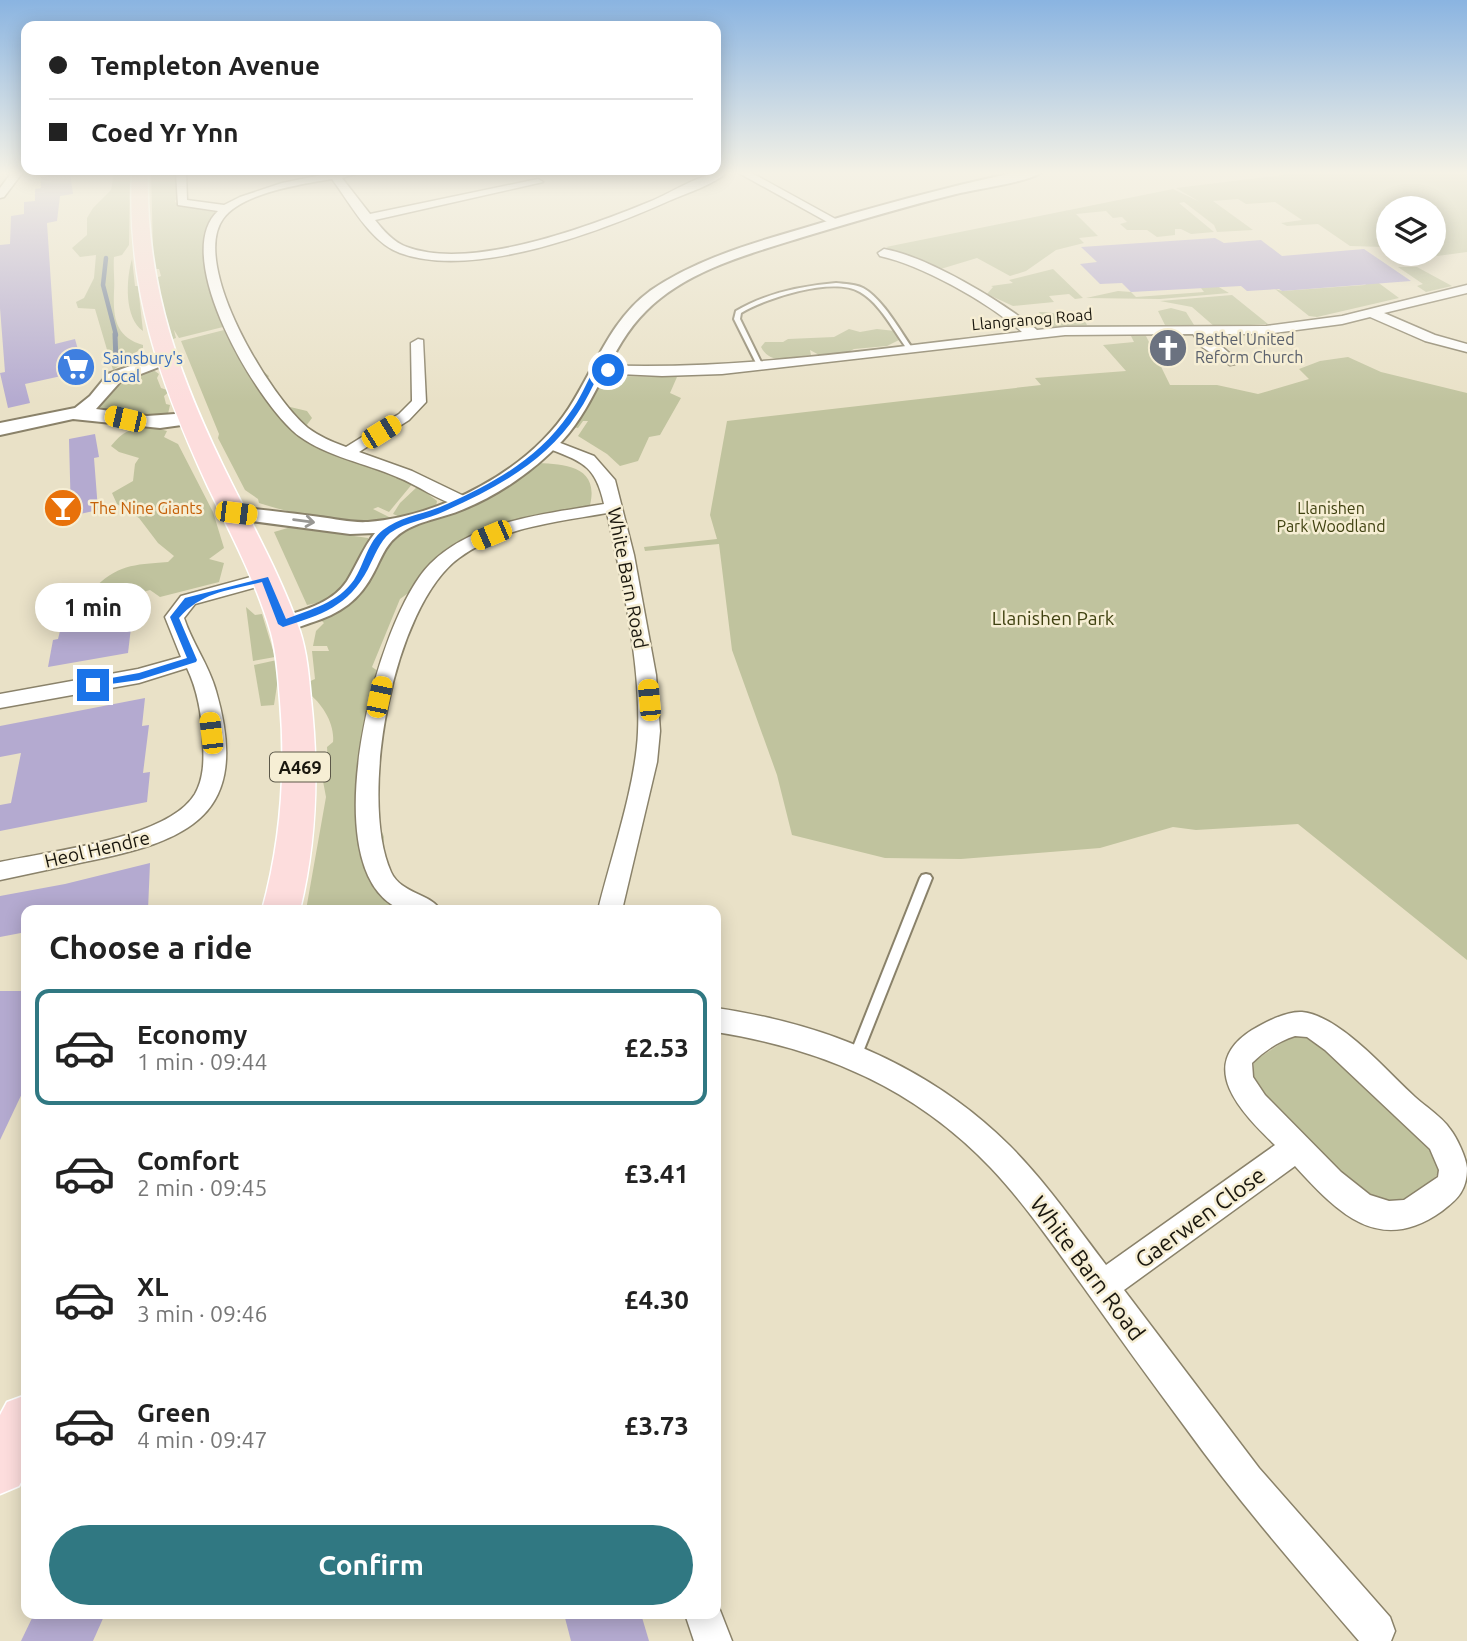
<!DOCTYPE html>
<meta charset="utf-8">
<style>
body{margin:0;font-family:Ubuntu,sans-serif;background:#f6f6f6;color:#222;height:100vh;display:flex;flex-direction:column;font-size:26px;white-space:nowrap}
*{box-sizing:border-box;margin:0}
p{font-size:23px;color:#767676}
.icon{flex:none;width:38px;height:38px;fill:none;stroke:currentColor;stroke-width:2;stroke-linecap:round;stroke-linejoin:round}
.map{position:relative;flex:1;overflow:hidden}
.sheet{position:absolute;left:21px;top:905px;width:700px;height:714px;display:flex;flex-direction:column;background:#fff;border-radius:14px;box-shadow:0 4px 18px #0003}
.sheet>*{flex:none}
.banner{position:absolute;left:21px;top:21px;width:700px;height:154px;border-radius:14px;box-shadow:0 4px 18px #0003;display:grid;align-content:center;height:154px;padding:0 28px;background:#fff}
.fabs{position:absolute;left:1376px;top:196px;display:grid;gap:14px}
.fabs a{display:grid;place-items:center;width:70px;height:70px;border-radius:50%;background:#fff;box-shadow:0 4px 18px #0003;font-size:35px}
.end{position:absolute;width:32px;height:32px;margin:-16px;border:9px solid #1a73e8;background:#fff;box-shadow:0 0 0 4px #fff}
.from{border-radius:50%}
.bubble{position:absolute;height:49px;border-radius:24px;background:#fff;box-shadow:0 4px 18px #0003;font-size:23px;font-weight:700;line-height:49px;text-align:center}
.car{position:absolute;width:21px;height:42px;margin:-21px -10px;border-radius:9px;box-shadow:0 0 5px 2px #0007;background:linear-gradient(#f5c518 24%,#345 0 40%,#f5c518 0 76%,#345 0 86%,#f5c518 0)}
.banner b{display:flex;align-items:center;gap:24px;height:66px;font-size:26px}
.banner b+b{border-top:2px solid #e0e0e0}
.banner i{width:18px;height:18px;background:#222}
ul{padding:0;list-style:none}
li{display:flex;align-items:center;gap:21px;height:116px;margin:0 14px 10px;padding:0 14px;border:4px solid transparent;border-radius:14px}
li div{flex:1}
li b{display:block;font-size:26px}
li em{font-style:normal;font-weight:700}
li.on{border-color:#307882}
li>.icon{width:63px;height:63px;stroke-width:1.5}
h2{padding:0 28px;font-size:32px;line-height:84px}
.button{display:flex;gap:14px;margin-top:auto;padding:14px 28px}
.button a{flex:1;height:80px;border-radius:42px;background:#307882;color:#fff;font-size:28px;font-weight:700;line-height:80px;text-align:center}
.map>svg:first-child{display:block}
.green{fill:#c0c39e}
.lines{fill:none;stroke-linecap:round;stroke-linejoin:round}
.stream-far1{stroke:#76849a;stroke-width:4.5}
.stream{stroke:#76849a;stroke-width:5}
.building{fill:#b4aad0}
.service-casing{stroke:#8a826a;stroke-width:4}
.minor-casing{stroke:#8a826a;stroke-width:3}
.tertiary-casing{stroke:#8a826a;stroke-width:4}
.primary-casing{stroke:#fff;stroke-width:3}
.service{fill:#fff;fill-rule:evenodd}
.minor{fill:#fff;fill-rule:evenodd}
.tertiary{fill:#fff;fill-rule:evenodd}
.primary{fill:#fddddd;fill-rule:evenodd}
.oneway{stroke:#989793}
.route{fill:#1a73e8}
.labels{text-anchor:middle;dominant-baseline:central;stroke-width:5;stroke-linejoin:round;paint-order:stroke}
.far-street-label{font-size:16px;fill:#1a170e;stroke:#f6eed4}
.far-worship-label{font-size:16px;fill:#5b616d;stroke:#f6eed4;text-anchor:start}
.far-shop-label{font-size:16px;fill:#366cbe;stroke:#f6eed4;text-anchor:start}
.far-food-label{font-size:16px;fill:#c56008;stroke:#f6eed4;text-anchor:start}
.far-park-label{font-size:16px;fill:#404211;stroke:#f6eed4}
.shield{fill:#f6eed4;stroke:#5c5849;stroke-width:2}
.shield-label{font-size:18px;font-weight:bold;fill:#1a170e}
.street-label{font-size:19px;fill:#1a170e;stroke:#f6eed4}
.park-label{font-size:19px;fill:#404211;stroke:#f6eed4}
.near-street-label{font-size:23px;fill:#1a170e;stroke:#f6eed4}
</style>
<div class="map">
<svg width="1467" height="1641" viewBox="0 0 1467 1641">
<rect width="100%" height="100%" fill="#e9e1c7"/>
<g class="green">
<path d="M114 172H130L129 245 122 255 114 257C113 269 115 280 114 291 113 317 115 337 143 345V348C134 352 124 363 113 370L95 309 78 308 76 302 84 298 94 278 96 255 80 257 72 248 87 235V218L93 208 111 190Z"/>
<path d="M146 172H149L148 204 153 250 151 172H183L176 176V189L178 193 175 202 182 206 216 212 210 221 208 239 217 264 223 327 179 338 174 330 176 338 173 339 153 279 161 276 159 269H152L148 241Z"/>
<path d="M1308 172H1467V252L1415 259 1419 263 1409 264 1393 254H1433V208H1388V250L1383 247 1350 246 1318 224 1287 226 1281 223 1302 220 1275 202 1246 204 1238 199 1213 201 1253 230 1217 232 1214 225 1184 202 1179 203 1214 232 1191 234 1181 229H1175V235L1157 237 1147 230H1127L1120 224 1127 222 1122 217 1113 218 1106 211 1076 214 1098 236 1079 238 1084 243 1056 250 1026 271 1010 276 977 258 934 271 886 247 1173 189 1200 202 1176 188Z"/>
<path d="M132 259 135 286H138L143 331C124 318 126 279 132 259Z"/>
<path d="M1398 267H1417L1452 286 1426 292 1417 286 1423 284Z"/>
<path d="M1053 269 1083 298 1075 299 1069 294 1049 296 1054 302 1013 306 987 294 993 287 991 286 1013 283 1009 280Z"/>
<path d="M1372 278 1399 298 1317 317 1309 316 1275 289 1282 291 1365 285Z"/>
<path d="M1205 279 1229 293 1160 299 1086 298 1118 291 1131 292 1136 297 1204 292 1201 288Z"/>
<path d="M1232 295 1268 324 1215 327 1192 307 1160 301Z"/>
<path d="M1171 308 1186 312 1194 325 1192 327H1045L1037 324 1032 317 1040 314 1039 312C1055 311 1068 319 1084 319L1087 325H1165L1158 311Z"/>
<path d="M849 329 860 332 877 329 895 331 901 339 887 346 854 349 842 355 821 356 810 350 811 355C793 357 771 367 761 347L765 342H783L788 339 834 337Z"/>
<path d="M224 330C229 338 232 344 239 348 248 355 259 353 259 368L269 376 266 381 269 402 307 411 312 418 306 426 297 432 413 483 389 512 378 507 373 509 395 520C355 526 298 516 259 503L258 499 245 490 218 438 219 434 181 341Z"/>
<path d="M1131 336H1146L1170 385H1217L1258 394 1309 379 1299 369 1320 361 1348 357 1381 372 1467 393V960L1298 824 1196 830 1173 827 1100 848 961 859 885 858 792 835 777 775 732 650 719 544 645 551 644 547 717 539 710 515 727 421 1041 385 1035 378 1126 371 1103 345 1134 342Z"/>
<path d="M152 369 159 374 157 378 161 388 170 391 164 396 166 404 170 405 168 414 159 419 100 410V405L115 383Z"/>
<path d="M621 376 677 377 670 393 681 398 660 435 649 437 638 461 620 466 607 454 578 436 588 421H583L578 428 573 427 590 402 587 397 593 388 599 386 603 379H608L605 386H609L613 379Z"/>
<path d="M149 426 167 431 164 437 178 444 213 512 224 548 209 559 224 563 219 582 160 597 150 590 92 607 91 591C118 564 132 565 168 562L174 556 158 543 139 518 117 504 112 493 133 481 135 464 139 458 119 452 111 446C122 432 132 427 149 426Z"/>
<path d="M534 463C561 464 600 464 590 505L502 526 400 599 372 667 381 673 370 716 365 724 368 727 379 794 380 827 384 837 383 853 372 882 377 889H387L394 905 403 910H306L326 797 323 781 324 771 328 764 327 747 333 742C335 724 322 703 308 693L306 683 315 679 312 651H329L327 646H313L316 631 324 623 321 620 338 613 358 597 354 594 396 531Z"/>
<path d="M418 486 437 501 436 506 402 518 393 514 400 503Z"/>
<path d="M291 527 368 538V544L350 579 351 586 322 602 307 605 274 532Z"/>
<path d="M246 607 255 615 262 614 275 657 253 661Z"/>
<path d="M277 660 279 672 274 705 261 706 254 665Z"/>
<path d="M1292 1036 1313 1038 1426 1140 1439 1162V1173C1425 1188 1402 1209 1379 1202 1351 1193 1283 1116 1259 1092L1253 1081 1254 1061Z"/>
</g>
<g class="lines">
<path class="stream-far1" d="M106 258 103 285 116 335"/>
<path class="stream" d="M115 334 116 361"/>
</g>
<g class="building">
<path d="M48 172H70L73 194 60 196 57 221 47 223 55 344 75 339 84 371 25 384 30 403 8 408 0 373 5 372 0 308V245L10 244 11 216 24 214V202L35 201V189L41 188V177L48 176Z"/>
<path d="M1215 238 1224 243 1261 240 1282 256 1364 249 1411 281 1282 291 1279 289 1247 291 1241 286 1131 292 1122 283 1100 284 1080 264 1097 262 1081 247Z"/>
<path d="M95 434 99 457 94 458 98 510 71 516 69 439Z"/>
<path d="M129 608 128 620 132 619 128 653 48 667 53 640 58 639 61 627 106 619V613Z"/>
<path d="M145 698 142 726 149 725 143 773 150 772 147 802 0 831V805L11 803 21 753 0 757V726Z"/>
<path d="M150 863 148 910H26V932L0 937V896L65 884Z"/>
<path d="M0 991H26V1085L0 1140Z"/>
<path d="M34 1614H105L93 1641H21Z"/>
<path d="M564 1614H641L649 1641H571Z"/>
</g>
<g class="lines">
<g class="service-casing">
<g id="service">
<path d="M836 283C845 284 855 284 863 288 883 299 900 331 913 349L912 350H908C894 332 881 304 860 292 833 276 766 298 741 313L740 319 763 366 758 367 734 319 736 311C766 293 801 286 836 283Z"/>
<path d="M926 874 930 875 932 878 861 1057 859 1061 855 1063 851 1061 849 1057 920 878 922 875Z"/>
</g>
</g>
<g class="minor-casing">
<g id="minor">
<path d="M12 172H23L4 197 0 198V188Z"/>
<path d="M176 172H186L187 200 224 205 240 197 282 183 336 172H362L342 178 370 214 538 179 543 182 375 220C383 230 394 243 407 247 471 271 588 227 649 202 674 192 701 172 728 172 712 185 690 192 671 200 602 231 474 280 400 253 370 242 350 203 332 179 302 184 241 193 223 219 190 265 270 397 308 428 319 436 332 442 346 447L399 414 412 401 411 343 418 339 423 340 426 402 409 420 359 452 412 471 466 497 468 501 460 506C438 501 418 485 397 477 365 463 328 457 299 436 258 405 169 256 218 211L178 205Z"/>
<path d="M737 172H750L841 222 831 224Z"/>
<path d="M884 249C927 256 1003 302 1037 330L1065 327 1266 326 1342 316 1467 285V293L1384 313 1435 335 1467 344V352L1425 341 1370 317 1342 324 1266 334H1207L1235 358V364L1230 365 1202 347 1193 334 1065 335 722 374 662 376 598 373 591 369 598 365C740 371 881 348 1022 332 989 303 922 265 880 256L878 253Z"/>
<path d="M550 439 594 456 615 480 634 555 656 675 660 731 657 762 622 910H598C611 857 636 785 638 732 641 664 622 580 607 513 557 522 501 527 459 558 393 606 358 799 391 872 401 894 432 894 440 910 428 910 409 914 398 908 311 867 377 617 430 564 474 520 546 514 604 504 595 463 581 462 545 447L542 444Z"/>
<path d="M265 573 271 575 274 579 271 583 195 604 184 618C192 643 209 665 216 691 252 816 189 841 84 862 56 868 28 874 0 880V862C50 851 168 839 195 794 204 778 204 760 203 742 202 716 198 691 187 668L139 683 0 708V694L138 669 181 657 165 617 181 596Z"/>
<path d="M716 1008C826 1024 929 1066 1009 1145 1045 1181 1075 1224 1106 1265L1275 1145C1242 1113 1195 1066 1252 1030 1266 1022 1286 1011 1302 1012 1313 1013 1327 1020 1336 1026 1365 1045 1390 1074 1415 1097 1426 1107 1442 1117 1450 1129 1457 1138 1466 1157 1467 1168 1467 1190 1458 1199 1442 1211 1379 1256 1338 1213 1295 1166L1124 1290 1259 1468 1390 1617 1395 1631 1391 1641H1359C1299 1571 1239 1502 1185 1427 1150 1380 1116 1333 1082 1285 1053 1245 1025 1204 991 1168 915 1088 823 1049 716 1032ZM1295 1036 1307 1037 1325 1050 1430 1149 1439 1170 1438 1177 1404 1200 1389 1201 1370 1195 1341 1172 1265 1095 1253 1077 1252 1063C1264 1051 1279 1041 1295 1036Z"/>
<path d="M716 1600 732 1641H694L685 1614H716Z"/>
</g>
</g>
<g class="tertiary-casing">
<g id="tertiary">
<path d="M1016 172H1042C1030 182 974 189 956 194 907 206 860 220 813 234 756 252 689 268 646 311 609 347 598 402 563 440 535 470 498 496 459 511 439 519 412 522 396 537 385 546 381 559 374 572 360 600 340 614 310 623 298 627 287 633 275 629L271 624 275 619C300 611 331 605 347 581 357 565 363 548 375 533L350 534 236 519 229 517 226 513 229 509 236 507C264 510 292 513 320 517 336 519 352 523 368 522 441 516 528 471 569 408 595 368 610 320 650 291 695 260 749 244 801 229 872 207 944 188 1016 172Z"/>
<path d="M166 353 175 358 172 362 120 382 96 409 147 416 189 413 198 419 196 423 160 428 73 419 0 435V423L75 408 90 396 108 374Z"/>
</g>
</g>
<g class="primary-casing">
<g id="primary">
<path d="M132 172H148C145 289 182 384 233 486 257 534 283 581 300 631 307 653 309 676 311 699 319 771 317 840 300 910H262C281 841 286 772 280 701 278 678 277 655 271 633 256 582 231 534 208 487 160 383 126 288 132 172Z"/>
<path d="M26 1395V1473L19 1486 0 1494V1415L7 1402Z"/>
</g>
</g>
<use href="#service" class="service"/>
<use href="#minor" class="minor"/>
<use href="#tertiary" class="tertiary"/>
<use href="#primary" class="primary"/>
</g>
<defs><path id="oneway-shaft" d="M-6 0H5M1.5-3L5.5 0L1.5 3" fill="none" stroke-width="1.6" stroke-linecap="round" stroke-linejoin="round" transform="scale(1.75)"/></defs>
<use class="oneway" href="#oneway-shaft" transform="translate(304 521) rotate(7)"/>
<linearGradient id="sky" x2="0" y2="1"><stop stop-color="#8ab4e1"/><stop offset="0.43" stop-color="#f5f2e6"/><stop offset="1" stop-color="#f5f2e6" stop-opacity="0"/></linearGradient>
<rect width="1467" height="402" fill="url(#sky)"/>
<path class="route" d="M595 368 612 370 600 371C593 386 586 401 577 414 546 462 495 488 445 511 427 520 407 521 390 533 380 541 374 557 368 569 349 606 321 615 283 627L278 624 262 582C230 590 201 592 179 618L197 660 196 662 139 680 89 687V682L139 673 187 658 170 617 185 598 268 577 286 619C311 609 338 603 354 580 364 565 368 541 383 530 401 516 426 514 447 504 494 483 539 458 569 414 580 400 586 383 595 368Z"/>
<defs>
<g id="church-disc" transform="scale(2.0125)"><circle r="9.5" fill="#6b7280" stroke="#f6eed4"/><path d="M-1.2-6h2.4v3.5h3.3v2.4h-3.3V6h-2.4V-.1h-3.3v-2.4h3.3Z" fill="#fff"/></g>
<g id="supermarket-disc" transform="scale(2.0125)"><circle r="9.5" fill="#3f7fe0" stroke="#f6eed4"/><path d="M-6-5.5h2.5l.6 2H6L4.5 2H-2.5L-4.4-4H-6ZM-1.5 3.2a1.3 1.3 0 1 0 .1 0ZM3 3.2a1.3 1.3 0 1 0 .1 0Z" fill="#fff"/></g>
<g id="bar-disc" transform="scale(2.0125)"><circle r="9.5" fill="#e8710a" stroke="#f6eed4"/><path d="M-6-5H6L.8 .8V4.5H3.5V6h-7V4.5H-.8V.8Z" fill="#fff"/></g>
</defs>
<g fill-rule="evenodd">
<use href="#church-disc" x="1168" y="348"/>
<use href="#supermarket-disc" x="76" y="367"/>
<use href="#bar-disc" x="63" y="508"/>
</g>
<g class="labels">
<g class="far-street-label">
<text transform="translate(1032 319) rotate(-5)">Llangranog Road</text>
</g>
<g class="far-worship-label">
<text x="1195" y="339">Bethel United<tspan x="1195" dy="18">Reform Church</tspan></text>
</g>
<g class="far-shop-label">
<text x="103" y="358">Sainsbury's<tspan x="103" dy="18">Local</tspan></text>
</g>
<g class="far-food-label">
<text x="90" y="508">The Nine Giants</text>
</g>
<g class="far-park-label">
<text x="1331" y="508">Llanishen<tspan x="1331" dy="18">Park Woodland</tspan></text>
</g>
<rect class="shield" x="270" y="752.5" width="60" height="29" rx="5"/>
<g class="shield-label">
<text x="300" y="767">A469</text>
</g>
<g class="street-label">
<text transform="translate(628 578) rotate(79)">White Barn Road</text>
<text transform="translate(97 849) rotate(-13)">Heol Hendre</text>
</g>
<g class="park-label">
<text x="1053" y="618">Llanishen Park</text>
</g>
<g class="near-street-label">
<text transform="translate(1200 1217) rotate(-36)">Gaerwen Close</text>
<text transform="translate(1088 1268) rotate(53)">White Barn Road</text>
</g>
</g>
</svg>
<div class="fabs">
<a><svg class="icon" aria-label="layers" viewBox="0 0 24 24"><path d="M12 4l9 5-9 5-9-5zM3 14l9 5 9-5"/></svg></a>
</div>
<i class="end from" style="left:608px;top:370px"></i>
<i class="end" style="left:93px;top:685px"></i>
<div class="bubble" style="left:35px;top:583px;width:116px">1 min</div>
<i class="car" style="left:125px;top:419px;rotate:283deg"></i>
<i class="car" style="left:381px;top:432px;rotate:58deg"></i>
<i class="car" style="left:236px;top:513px;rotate:97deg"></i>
<i class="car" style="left:491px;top:535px;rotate:247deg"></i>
<i class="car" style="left:379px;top:697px;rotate:12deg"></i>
<i class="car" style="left:649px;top:700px;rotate:355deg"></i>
<i class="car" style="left:211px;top:733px;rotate:353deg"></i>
<div class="banner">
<b><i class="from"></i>Templeton Avenue</b>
<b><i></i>Coed Yr Ynn</b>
</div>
<section class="sheet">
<h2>Choose a ride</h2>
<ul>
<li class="on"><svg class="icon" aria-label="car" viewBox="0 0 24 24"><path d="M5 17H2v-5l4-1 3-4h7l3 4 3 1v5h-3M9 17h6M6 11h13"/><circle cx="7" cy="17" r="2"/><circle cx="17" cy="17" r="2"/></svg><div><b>Economy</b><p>1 min · 09:44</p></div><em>£2.53</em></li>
<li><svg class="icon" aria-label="car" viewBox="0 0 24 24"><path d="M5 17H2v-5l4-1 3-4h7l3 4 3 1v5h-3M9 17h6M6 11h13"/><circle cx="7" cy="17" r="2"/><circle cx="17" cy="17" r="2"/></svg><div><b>Comfort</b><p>2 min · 09:45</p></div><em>£3.41</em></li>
<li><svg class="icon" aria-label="car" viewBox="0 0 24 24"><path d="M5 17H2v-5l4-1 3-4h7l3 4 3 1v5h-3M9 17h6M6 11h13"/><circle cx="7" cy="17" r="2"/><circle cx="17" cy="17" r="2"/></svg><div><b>XL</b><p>3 min · 09:46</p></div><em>£4.30</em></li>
<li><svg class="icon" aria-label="car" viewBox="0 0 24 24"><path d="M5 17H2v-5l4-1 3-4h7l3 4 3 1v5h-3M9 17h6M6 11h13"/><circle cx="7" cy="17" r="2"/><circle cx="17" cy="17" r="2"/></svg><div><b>Green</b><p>4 min · 09:47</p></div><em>£3.73</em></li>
</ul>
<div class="button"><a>Confirm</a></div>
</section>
</div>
